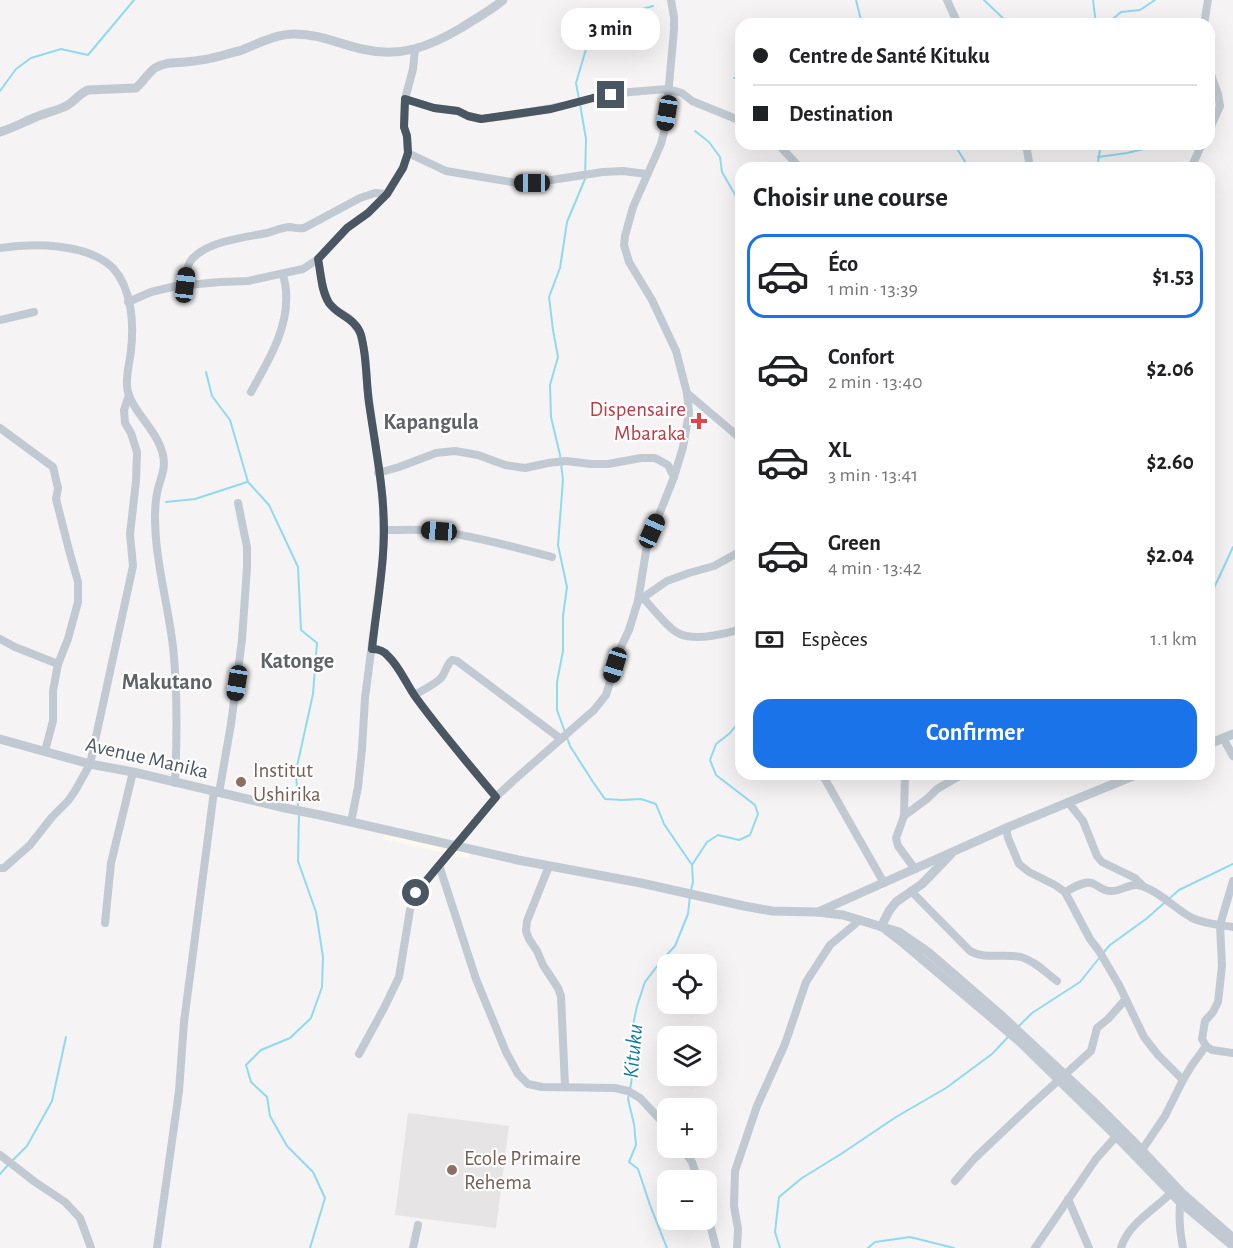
<!DOCTYPE html>
<html lang="fr">
<meta charset="utf-8">
<style>
body{margin:0;font-family:"Alegreya Sans",sans-serif;background:#f6f6f6;color:#202124;height:100vh;display:flex;flex-direction:column;font-size:22px;white-space:nowrap}
*{box-sizing:border-box;margin:0}
p{font-size:20px;color:#757577}
.icon{flex:none;width:33px;height:33px;fill:none;stroke:currentColor;stroke-width:2;stroke-linecap:round;stroke-linejoin:round}
.map{position:relative;flex:1;overflow:hidden}
.sheet{position:absolute;left:735px;top:162px;width:480px;height:618px;display:flex;flex-direction:column;background:#fff;border-radius:18px;box-shadow:0 6px 24px #0002}
.sheet>*{flex:none}
.banner{position:absolute;left:735px;top:18px;width:480px;height:132px;border-radius:18px;box-shadow:0 6px 24px #0002;display:grid;align-content:center;height:132px;padding:0 18px;background:#fff}
.controls{position:absolute;left:657px;top:954px;display:grid;gap:12px}
.controls a{display:grid;place-items:center;width:60px;height:60px;border-radius:12px;background:#fff;box-shadow:0 6px 24px #0002;font-size:30px}
.end{position:absolute;width:27px;height:27px;margin:-14px;border:8px solid #4a5661;background:#fff;box-shadow:0 0 0 3px #fff}
.from{border-radius:50%}
.bubble{position:absolute;height:42px;border-radius:18px;background:#fff;box-shadow:0 6px 24px #0002;font-size:20px;font-weight:700;line-height:42px;text-align:center}
.car{position:absolute;width:18px;height:36px;margin:-18px -9px;border-radius:8px;box-shadow:0 0 4px 2px #0007;background:linear-gradient(#222 24%,#8ab4d8 0 40%,#222 0 76%,#8ab4d8 0 86%,#222 0)}
.banner b{display:flex;align-items:center;gap:21px;height:57px;font-size:22px}
.banner b+b{border-top:2px solid #e0e0e0}
.banner i{width:15px;height:15px;background:#202124}
ul{padding:0;list-style:none}
li{display:flex;align-items:center;gap:18px;height:84px;margin:0 12px 9px;padding:0 6px;border:3px solid transparent;border-radius:18px}
li div{flex:1}
li b{display:block;font-size:22px}
li em{font-style:normal;font-weight:700}
li.current{border-color:#1a73e8}
li>.icon{width:54px;height:54px;stroke-width:1.5}
h2{padding:0 18px;font-size:27px;line-height:72px}
.pay{display:flex;align-items:center;gap:15px;height:66px;padding:0 18px;font-size:22px}
.pay p{margin-inline-start:auto}
.action{display:flex;gap:12px;margin-top:auto;padding:12px 18px}
.action a{flex:1;height:69px;border-radius:18px;background:#1a73e8;color:#fff;font-size:24px;font-weight:700;line-height:69px;text-align:center}
.map>svg:first-child{display:block}
.commercial{fill:#fdf9ef}
.education{fill:#e6e4e5}
.lines{fill:none;stroke-linecap:round;stroke-linejoin:round}
.stream{stroke:#90daee;stroke-width:2}
.minor{stroke:#c1cad2;stroke-width:8}
.tertiary{stroke:#c1cad2;stroke-width:9}
.route{stroke:#4a5661;stroke-width:8}
.health-dot{fill:#e0444e;stroke:#fff;stroke-width:2}
.education-dot{fill:#8d6e63;stroke:#fff;stroke-width:2}
.labels{text-anchor:middle;dominant-baseline:central;stroke-width:4.5;stroke-linejoin:round;paint-order:stroke}
.health-label{font-size:21px;fill:#be3a42;stroke:#fff;text-anchor:end}
.street-label{font-size:21px;fill:#4a5661;stroke:#fff}
.education-label{font-size:21px;fill:#785e54;stroke:#fff;text-anchor:start}
.neighbourhood-label{font-size:22px;font-weight:bold;fill:#5f6368;stroke:#fff}
.water-label{font-size:22px;font-style:italic;fill:#0c7c9b;stroke:#fff}
</style>
<div class="map">
<svg width="1233" height="1248" viewBox="0 0 1233 1248">
<rect width="100%" height="100%" fill="#f5f3f3"/>
<path class="commercial" d="M385 832 470 851 469 859 383 839Z"/>
<path class="education" d="M408 1113 509 1126 496 1228 395 1215Z"/>
<g class="lines">
<g class="stream">
<path d="M856 0 862 24"/>
<path d="M984 0 1009 24"/>
<path d="M1093 0 1096 24"/>
<path d="M1107 24 1121 12 1140 10 1155 0"/>
<path d="M734 78 741 77"/>
<path d="M0 91 16 69 31 58 61 49 88 55 134 0"/>
<path d="M579 99 576 83 589 39 604 26 631 12 653 6"/>
<path d="M580 104 586 139 585 179 567 222 560 268 549 297 553 330 558 357 550 385 551 417 560 455 563 480 558 545 567 587 563 616V651L557 682V710L570 746 593 782 605 799 622 800 641 799 656 804 664 824 692 865"/>
<path d="M695 131 709 142 720 157 722 172 741 205"/>
<path d="M954 144 969 168"/>
<path d="M1098 157 1127 153 1148 148"/>
<path d="M1097 168 1101 144"/>
<path d="M206 372 212 396 230 420 248 482 269 505 298 567 301 630 317 643 313 694 296 771 298 807"/>
<path d="M166 502 195 499 247 482"/>
<path d="M1209 591 1214 588 1233 547"/>
<path d="M299 813 298 861 316 912 323 957 322 987 311 1018 290 1038 261 1050 246 1065 251 1082 267 1097 270 1116 287 1146 313 1172 325 1198 310 1248"/>
<path d="M691 890 693 882 692 865 707 842 718 835 739 840 750 835 758 814 755 805 716 775 710 760 716 744 730 733 741 719"/>
<path d="M1103 953 1110 945 1146 919 1179 890 1233 864"/>
<path d="M1018 1027 1032 1013 1080 982 1100 957"/>
<path d="M630 1090 635 1057 631 1035 637 1006 645 982 661 961 675 946 688 914 690 896"/>
<path d="M629 1095 628 1099 634 1124 636 1145 629 1162 638 1169 650 1205 667 1248"/>
<path d="M12 1161 27 1146 52 1101 66 1037"/>
<path d="M0 1174 8 1165"/>
<path d="M780 1248 775 1232 779 1197 802 1178 841 1154 896 1117 946 1088 992 1054 1008 1037"/>
<path d="M868 1248 875 1242 910 1237 954 1248"/>
</g>
<g class="minor">
<path d="M947 0 958 24"/>
<path d="M1204 24 1208 0"/>
<path d="M1209 69 1218 94 1220 106 1209 131"/>
<path d="M405 99 434 108 458 111 468 116 481 119 514 115 563 106 593 98 630 92 668 89 682 93 692 101 741 121"/>
<path d="M778 144 800 168"/>
<path d="M1024 144 1027 150 1030 168"/>
<path d="M408 153 446 171 517 183H532L603 172 623 171 647 174"/>
<path d="M1191 168 1202 144"/>
<path d="M0 248C33 243 88 243 113 268 132 289 134 324 131 350 130 362 126 374 127 386 129 412 163 432 164 463 164 471 161 478 159 485 156 495 155 506 155 517 155 560 168 604 173 647 178 692 177 738 175 783"/>
<path d="M318 259 323 288 329 303 337 311 349 318 360 332 365 354 367 385 383 500V559L365 698 362 749 358 787 351 822"/>
<path d="M185 285C186 276 186 265 193 258 209 241 246 237 267 233 274 231 283 227 290 227 296 228 297 229 304 228L360 198 375 193 387 194"/>
<path d="M128 302 151 292 176 286 221 282 248 281 303 269 318 259 347 228 368 213 387 194 403 168 408 153 407 136 404 127 405 99 413 69 415 49"/>
<path d="M0 320 34 312"/>
<path d="M251 392C268 361 289 328 286 292 286 286 284 280 283 274"/>
<path d="M687 393 741 439"/>
<path d="M0 428 53 467 58 488 56 499 69 550 78 582V602L68 639 58 664 53 691V721L45 751"/>
<path d="M378 473 399 467 436 453 455 451 478 455 505 465 525 468 548 463 566 461 591 464H608L641 458H655L668 465 674 477"/>
<path d="M384 530C402 530 421 529 439 531 477 537 515 547 552 557"/>
<path d="M643 598C653 608 668 629 680 634 696 641 726 634 741 629"/>
<path d="M638 601 667 581 689 573 714 566 741 551"/>
<path d="M0 639 15 647 58 664"/>
<path d="M372 649C378 649 384 651 388 656 400 667 407 685 417 699 442 733 469 765 496 797"/>
<path d="M414 695C423 690 434 685 441 678 446 672 446 665 452 660L457 661 561 739"/>
<path d="M1223 738 1233 756"/>
<path d="M822 774 884 883"/>
<path d="M905 774 904 816 896 838 898 846 915 869"/>
<path d="M219 793 231 724 242 640 247 567V547L238 503"/>
<path d="M1068 802 1083 821 1097 856 1102 862 1135 878 1142 885"/>
<path d="M904 816 928 798 937 789 963 774"/>
<path d="M1006 828 1008 838 1019 864 1029 872 1055 885 1065 892 1090 939 1099 951 1119 985 1144 1037 1158 1055 1183 1080"/>
<path d="M439 865 476 979 506 1052 518 1074 528 1084 542 1087 615 1088 628 1091 640 1098 668 1128"/>
<path d="M549 866 527 921 526 931 529 939 537 951 543 965 558 988 561 996 565 1086"/>
<path d="M0 868H4L30 845 52 817 68 801 75 791 90 764 133 566 130 534 136 481 137 452 131 433 125 423 124 410 129 395"/>
<path d="M1233 881 1220 925 1222 966 1218 1002 1213 1012 1205 1021 1202 1039 1206 1046 1212 1050 1233 1053"/>
<path d="M911 891 970 951C985 960 1004 953 1021 957 1035 961 1046 973 1057 981"/>
<path d="M1065 892C1073 888 1086 879 1094 884 1100 887 1103 891 1110 891 1120 892 1128 884 1137 885 1156 888 1175 909 1192 918 1205 924 1220 925 1233 927"/>
<path d="M105 923 111 863 133 772"/>
<path d="M359 1054 384 1008 399 977 410 910 416 893 496 797 513 781 594 710 606 695 620 649 629 630 638 601 647 545 674 477 683 447 689 413 687 393 676 351 652 300 629 262 624 245 625 236 633 207 661 144 665 128 674 30V17L671 0"/>
<path d="M682 1148 692 1162 698 1180"/>
<path d="M1142 1150 1165 1116 1183 1080 1192 1065 1206 1046"/>
<path d="M0 1155 35 1182 65 1202 80 1218 91 1248"/>
<path d="M955 1181 975 1158 1030 1106 1091 1051 1097 1028 1108 1019 1125 1000"/>
<path d="M1181 1198C1178 1214 1180 1232 1183 1248"/>
<path d="M1068 1199 1089 1248"/>
<path d="M706 1208 716 1248"/>
<path d="M157 1248 179 1091 184 1022 214 791"/>
<path d="M413 1248 418 1225"/>
<path d="M737 1248 738 1229 734 1206 735 1171 757 1106 785 1044 806 982 830 945 860 920"/>
<path d="M1035 1248 1096 1159 1119 1133"/>
<path d="M1121 1248C1128 1223 1156 1209 1173 1191"/>
</g>
<g class="tertiary">
<path d="M0 132C13 128 24 122 36 117 45 113 55 111 64 107 74 103 78 94 88 90L136 88C143 82 147 74 155 68 165 62 174 63 185 62 194 61 204 60 212 58 221 56 230 53 239 51 258 44 275 34 295 34 319 34 339 44 362 49 400 58 429 47 461 28 475 19 490 11 503 0"/>
<path d="M0 739 90 764 133 772 285 808 320 815 518 860 641 883 744 906 772 911 817 912 843 915 899 932 928 952 1002 1016 1093 1101 1136 1144 1182 1193 1233 1238"/>
<path d="M1209 744 1233 734"/>
<path d="M818 912 1006 828 1138 774"/>
<path d="M881 927 889 911 896 902 922 884 951 854"/>
<path d="M886 930 903 943 1019 1041 1116 1136 1180 1202 1233 1246"/>
</g>
</g>
<g class="lines">
<path class="route" d="M416 893 496 797C469 765 442 733 417 699 407 686 400 667 388 656 384 651 378 649 372 649 376 610 384 570 384 531 384 488 375 445 369 403 366 381 367 357 361 335 356 318 338 316 329 303 321 291 321 273 318 259L347 228 368 213 387 194 403 168 408 153 407 136 404 127 405 99 434 108 458 111 468 116 481 119 551 109 593 98 611 95"/>
</g>
<path class="health-dot" d="M696 412h6v6h6v6h-6v6h-6v-6h-6v-6h6z"/>
<g class="education-dot">
<circle cx="241" cy="782" r="6"/>
<circle cx="452" cy="1170" r="6"/>
</g>
<g class="labels">
<g class="health-label">
<text x="686" y="409">Dispensaire<tspan x="686" dy="24">Mbaraka</tspan></text>
</g>
<g class="street-label">
<text transform="translate(147 758) rotate(13)">Avenue Manika</text>
</g>
<g class="education-label">
<text x="253" y="770">Institut<tspan x="253" dy="24">Ushirika</tspan></text>
<text x="464" y="1158">Ecole Primaire<tspan x="464" dy="24">Rehema</tspan></text>
</g>
<g class="neighbourhood-label">
<text x="431" y="422">Kapangula</text>
<text x="297" y="661">Katonge</text>
<text x="167" y="682">Makutano</text>
</g>
<g class="water-label">
<text transform="translate(633 1051) rotate(-85)">Kituku</text>
</g>
</g>
</svg>
<div class="controls">
<a><svg class="icon" aria-label="locate" viewBox="0 0 24 24"><circle cx="12" cy="12" r="6"/><path d="M12 2v4M12 18v4M2 12h4M18 12h4"/></svg></a>
<a><svg class="icon" aria-label="layers" viewBox="0 0 24 24"><path d="M12 4l9 5-9 5-9-5zM3 14l9 5 9-5"/></svg></a>
<a>+</a>
<a>−</a>
</div>
<i class="end from" style="left:416px;top:893px"></i>
<i class="end" style="left:611px;top:95px"></i>
<div class="bubble" style="left:561px;top:8px;width:99px">3 min</div>
<i class="car" style="left:667px;top:113px;rotate:189deg"></i>
<i class="car" style="left:532px;top:183px;rotate:270deg"></i>
<i class="car" style="left:185px;top:285px;rotate:7deg"></i>
<i class="car" style="left:439px;top:531px;rotate:274deg"></i>
<i class="car" style="left:652px;top:531px;rotate:24deg"></i>
<i class="car" style="left:615px;top:665px;rotate:197deg"></i>
<i class="car" style="left:237px;top:683px;rotate:189deg"></i>
<div class="banner">
<b><i class="from"></i>Centre de Santé Kituku</b>
<b><i></i>Destination</b>
</div>
<section class="sheet">
<h2>Choisir une course</h2>
<ul>
<li class="current"><svg class="icon" aria-label="car" viewBox="0 0 24 24"><path d="M5 17H2v-5l4-1 3-4h7l3 4 3 1v5h-3M9 17h6M6 11h13"/><circle cx="7" cy="17" r="2"/><circle cx="17" cy="17" r="2"/></svg><div><b>Éco</b><p>1 min · 13:39</p></div><em>$1.53</em></li>
<li><svg class="icon" aria-label="car" viewBox="0 0 24 24"><path d="M5 17H2v-5l4-1 3-4h7l3 4 3 1v5h-3M9 17h6M6 11h13"/><circle cx="7" cy="17" r="2"/><circle cx="17" cy="17" r="2"/></svg><div><b>Confort</b><p>2 min · 13:40</p></div><em>$2.06</em></li>
<li><svg class="icon" aria-label="car" viewBox="0 0 24 24"><path d="M5 17H2v-5l4-1 3-4h7l3 4 3 1v5h-3M9 17h6M6 11h13"/><circle cx="7" cy="17" r="2"/><circle cx="17" cy="17" r="2"/></svg><div><b>XL</b><p>3 min · 13:41</p></div><em>$2.60</em></li>
<li><svg class="icon" aria-label="car" viewBox="0 0 24 24"><path d="M5 17H2v-5l4-1 3-4h7l3 4 3 1v5h-3M9 17h6M6 11h13"/><circle cx="7" cy="17" r="2"/><circle cx="17" cy="17" r="2"/></svg><div><b>Green</b><p>4 min · 13:42</p></div><em>$2.04</em></li>
</ul>
<div class="pay"><svg class="icon" aria-label="cash" viewBox="0 0 24 24"><path d="M3 7h18v10H3z"/><circle cx="12" cy="12" r="2"/></svg>Espèces<p>1.1 km</p></div>
<div class="action"><a>Confirmer</a></div>
</section>
</div>
